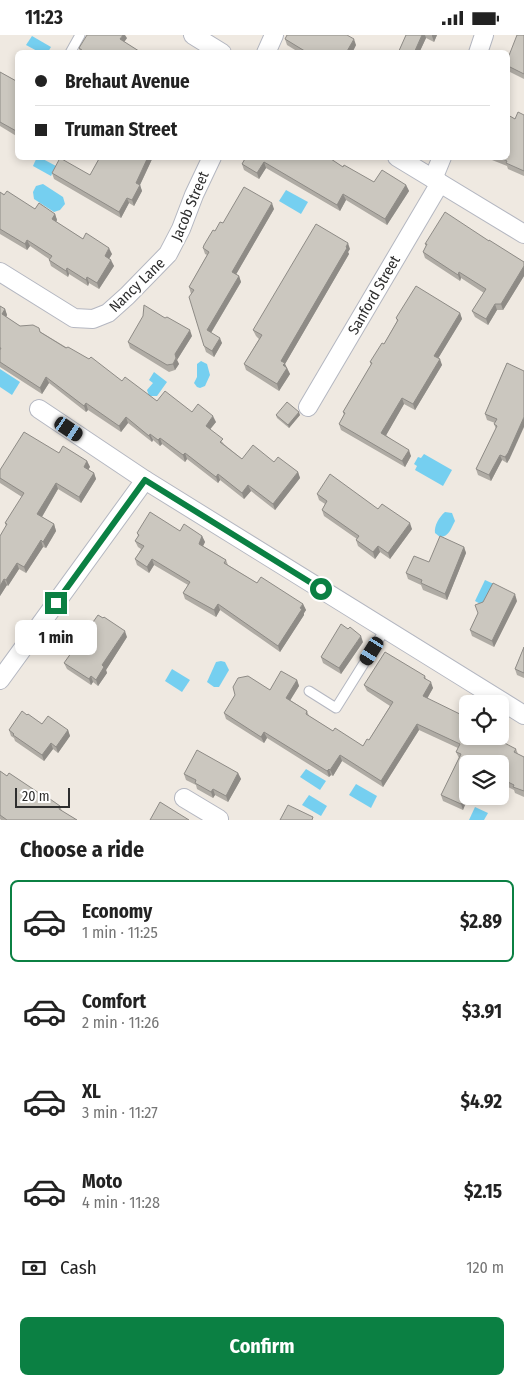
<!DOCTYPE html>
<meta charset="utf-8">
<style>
body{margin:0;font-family:"Fira Sans Condensed",sans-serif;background:#f2f2f2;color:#222;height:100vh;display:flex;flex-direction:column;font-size:19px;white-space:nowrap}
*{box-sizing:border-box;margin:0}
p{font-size:16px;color:#767676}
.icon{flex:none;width:28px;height:28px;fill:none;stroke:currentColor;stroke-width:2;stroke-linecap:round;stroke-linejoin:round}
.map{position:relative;height:785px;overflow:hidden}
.panel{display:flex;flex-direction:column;background:#fff;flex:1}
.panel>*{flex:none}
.banner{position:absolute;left:15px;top:15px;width:495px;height:110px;border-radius:8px;box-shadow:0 2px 8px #0003;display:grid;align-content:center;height:110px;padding:0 20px;background:#fff}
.fabs{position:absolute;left:459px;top:660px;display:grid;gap:10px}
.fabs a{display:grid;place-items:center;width:50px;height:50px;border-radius:8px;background:#fff;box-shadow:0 2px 8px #0003;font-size:25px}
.scale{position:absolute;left:15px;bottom:12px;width:55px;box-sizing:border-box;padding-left:5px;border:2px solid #2e2e2e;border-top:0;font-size:14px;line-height:18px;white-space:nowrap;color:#2e2e2e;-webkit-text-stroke:4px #fff;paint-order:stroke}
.end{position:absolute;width:22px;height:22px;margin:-11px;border:6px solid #0b8043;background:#fff;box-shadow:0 0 0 2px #fff}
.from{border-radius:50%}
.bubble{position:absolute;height:35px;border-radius:8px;background:#fff;box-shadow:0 2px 8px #0003;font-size:16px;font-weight:700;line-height:35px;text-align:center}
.car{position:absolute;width:15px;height:30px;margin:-15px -8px;border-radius:6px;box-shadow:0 0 4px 1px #0007;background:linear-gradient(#222 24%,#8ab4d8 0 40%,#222 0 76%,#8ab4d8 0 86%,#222 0)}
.banner b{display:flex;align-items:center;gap:18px;height:48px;font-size:19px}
.banner b+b{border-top:1px solid #e0e0e0}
.banner i{width:12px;height:12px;background:#222}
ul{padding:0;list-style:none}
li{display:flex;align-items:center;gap:15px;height:82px;margin:0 10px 8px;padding:0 10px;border:2px solid transparent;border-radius:8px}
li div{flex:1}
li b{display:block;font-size:19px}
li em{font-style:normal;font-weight:700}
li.active{border-color:#0b8043}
li>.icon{width:45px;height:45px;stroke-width:1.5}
h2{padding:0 20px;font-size:22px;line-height:60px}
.pay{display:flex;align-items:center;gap:12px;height:55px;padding:0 20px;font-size:19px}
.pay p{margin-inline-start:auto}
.button{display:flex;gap:10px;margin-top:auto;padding:10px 20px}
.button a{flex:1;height:58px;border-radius:8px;background:#0b8043;color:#fff;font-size:20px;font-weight:700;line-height:58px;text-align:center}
.status{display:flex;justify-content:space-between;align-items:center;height:35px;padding:0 25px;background:#fff;direction:ltr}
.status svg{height:14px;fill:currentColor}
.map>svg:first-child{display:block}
.water{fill:#75cff0}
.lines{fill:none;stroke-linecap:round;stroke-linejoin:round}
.service-casing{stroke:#b4b7c1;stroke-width:11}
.minor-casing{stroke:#b4b7c1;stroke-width:20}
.service{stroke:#fff;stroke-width:9}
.minor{stroke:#fff;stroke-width:18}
.wall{fill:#afaba4}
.shaded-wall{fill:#8e8b86}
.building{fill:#cbc7bf;stroke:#8e8b86}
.route{stroke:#0b8043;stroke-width:6}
.labels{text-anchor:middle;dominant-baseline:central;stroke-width:4;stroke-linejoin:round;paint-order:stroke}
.street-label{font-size:15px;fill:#2e2e2e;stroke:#fff}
</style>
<div class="status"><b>11:23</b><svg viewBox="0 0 49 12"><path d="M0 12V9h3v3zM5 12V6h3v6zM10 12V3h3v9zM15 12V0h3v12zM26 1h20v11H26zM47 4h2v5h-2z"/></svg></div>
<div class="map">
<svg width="524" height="785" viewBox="0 0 524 785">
<rect width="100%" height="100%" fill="#efe9e1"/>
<g class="water">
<path d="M32 1 51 12 48 17H39L26 10Z"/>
<path d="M37 122 41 123 56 131 51 141 33 131Z"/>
<path d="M43 149 63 162 65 169 60 175 54 177 34 164 33 157 36 151Z"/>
<path d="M286 155 308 167 301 179 279 166Z"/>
<path d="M201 326 207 329 210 340 205 351 200 353 197 352 194 348 197 342V329Z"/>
<path d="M0 334 20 347 12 360 0 352Z"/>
<path d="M154 337 167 347 157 361H149L147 355 153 348 149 345Z"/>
<path d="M424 419 452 435 443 451 415 435 417 431 414 429 418 422 421 423Z"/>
<path d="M445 477 452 478 455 486C451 493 449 502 440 502L435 498C434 491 439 482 445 477Z"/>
<path d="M485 545 496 550 486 572 475 566Z"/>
<path d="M221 626 225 627 229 635 219 652H214L207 647 216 627Z"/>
<path d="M172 634 190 645 182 657 165 646Z"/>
<path d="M306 734 326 746 320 755 300 742Z"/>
<path d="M356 749 377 761 371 773 349 760Z"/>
<path d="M309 760 327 771 321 781 302 770Z"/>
<path d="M475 772 488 778 484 785H469Z"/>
</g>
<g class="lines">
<g class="service-casing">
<g id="service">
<path d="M70 18 80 0"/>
<path d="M309 656 336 673 386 593"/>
</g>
</g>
<g class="minor-casing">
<g id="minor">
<path d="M193 0 222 18"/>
<path d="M266 18 274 0"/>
<path d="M478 18 484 0"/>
<path d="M397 122 524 199"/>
<path d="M433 144 442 122"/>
<path d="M0 237 74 283 93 284 108 278 127 261 168 219 181 194 194 160 212 122"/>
<path d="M308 372 440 148"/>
<path d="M39 374 145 445 524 680"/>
<path d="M0 645 145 445"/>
<path d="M184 763 219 784 218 785"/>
</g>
</g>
<use href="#service" class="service"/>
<use href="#minor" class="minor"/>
</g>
<g class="wall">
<path d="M406 0H437L434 7 426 3 419 18H398Z"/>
<path d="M524 0V44L508 36V23Z"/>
<path d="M127 3 124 7 142 18H80L79 13Z"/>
<path d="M285 4 356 10 352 18H300L287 10Z"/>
<path d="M0 37 18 47V102L0 91Z"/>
<path d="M524 80V141L508 134 507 131 492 125 491 122H508L515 84Z"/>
<path d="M100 122H153L140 150 142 156 134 171 129 168 121 183 54 144 52 138 90 140Z"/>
<path d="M246 122 343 132 374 147 406 150 409 156 387 190 346 165 340 176 266 133 259 144 244 135 242 129Z"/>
<path d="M0 157 35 174 55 179 57 185 56 187 83 204 112 219 109 224 114 231 99 254 89 248 88 251 69 239 68 242 51 231 49 225V224L30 211 27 215 0 199Z"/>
<path d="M274 174 236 239 239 241 241 247 211 298 222 308 214 322 206 317 204 311 191 259 189 252 207 220 205 219 203 213 215 196 223 188Z"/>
<path d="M489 206 524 227V241L503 275H497L488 290 475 282 472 276 484 258 461 243 460 246 425 223 423 217 426 211 425 209Z"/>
<path d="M350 214 348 217 349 219 285 329 290 339 279 356 246 335 244 329 259 304 256 301 253 295Z"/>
<path d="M0 271 5 274 7 280 6 282 20 291 41 297 122 346 157 366 192 377 216 387 210 394 225 410 242 424 274 427 298 437 300 443 275 475 251 456 244 464 220 445 218 448 187 424 185 427 162 409 160 411 153 405 152 407 128 388 121 397 88 375 86 377 49 348 42 359 0 332Z"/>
<path d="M460 278 462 284 438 323 442 330 415 375 404 369 386 400 411 421 405 432 341 395 339 389 344 380 343 377 371 330 370 327 384 309 397 286 396 283Z"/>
<path d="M192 301 177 325 179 329 175 335 169 337 130 313 128 307Z"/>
<path d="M507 328 510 423 507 428 502 425 491 446 478 440 476 434 496 394 494 389 495 388 487 385 485 379Z"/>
<path d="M276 380H300L289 393 277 383Z"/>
<path d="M59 418 87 426 90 432 88 434 94 438 96 444 81 468 58 454 42 482 54 489 56 496 46 513 43 512 26 538 19 534 8 551 7 550 0 561 6 491 5 488 22 462 0 448V435Z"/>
<path d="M317 459 378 474 412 494 390 524 380 517 375 524 358 511 356 505 357 504 324 481 322 475 325 469 319 465Z"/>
<path d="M180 496 202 501 205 507 203 511 226 525 228 530 257 548 303 569 306 575 304 578V580L280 617 220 575 216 582 185 564 183 558 188 550 154 530 149 538 137 530 135 524 141 514 138 512 135 506 138 501 137 498Z"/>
<path d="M464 512 466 518 447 565 423 555 421 550 408 544 406 538Z"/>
<path d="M517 566 494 612 472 601 470 595 478 578Z"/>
<path d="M127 602 106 635 107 638 98 651 93 647 91 650 67 634 64 628Z"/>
<path d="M363 607 341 639 323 628 321 622Z"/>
<path d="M524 612V643L517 640 515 634Z"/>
<path d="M425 641 426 644 433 653 427 664 468 701 516 714 518 719 524 722V762L515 758 514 755 500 748V729H468L463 775 443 766 441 760 459 723 456 717 458 713 419 695 383 752 342 726 333 741 331 740 329 742 267 703 264 708 226 684 224 678 270 655 297 645 299 651 290 665 307 676 309 681 333 696 363 711 369 705 390 671 367 656 364 650Z"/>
<path d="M27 680 42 689 68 695 70 701 58 718 53 714 44 726 15 706 14 703 11 701 9 695Z"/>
<path d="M0 736 7 741 39 758 60 771 62 776 77 785H1L0 784Z"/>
<path d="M238 738 241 744 228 767 215 760 213 763 197 754 196 750 186 745 184 739Z"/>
</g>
<g class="shaded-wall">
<path d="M123 0H125L127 3 122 10 120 4Z"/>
<path d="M422 0H425L426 3 419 18H414Z"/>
<path d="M432 0H437L434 7 432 1Z"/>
<path d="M354 4 356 10 352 18H346Z"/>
<path d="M148 122H153L138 154 136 148Z"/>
<path d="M264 127 266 133 259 144 257 138Z"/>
<path d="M140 150 142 156 134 171 132 165Z"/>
<path d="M406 150 409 156 387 190 385 184Z"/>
<path d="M343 159 346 165 340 176 337 170Z"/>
<path d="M127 163 129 168 121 183 119 177Z"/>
<path d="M272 168 274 174 234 243 232 237Z"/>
<path d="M55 179 57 185 54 190 52 184Z"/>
<path d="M27 205 30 211 27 215 25 209Z"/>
<path d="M348 208 350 214 348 217 349 219 285 329 290 339 279 356 277 349 281 326Z"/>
<path d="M109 213 112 219 107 227 105 221Z"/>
<path d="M111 225 114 231 99 254 97 248Z"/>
<path d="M524 231V241L503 275 501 269Z"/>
<path d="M67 233 69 239 68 242 66 236Z"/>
<path d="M459 237 461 243 460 246 458 240Z"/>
<path d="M239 241 241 247 209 301 207 295Z"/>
<path d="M87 242 89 248 88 251 86 245Z"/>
<path d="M495 269 497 275 488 290 486 284Z"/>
<path d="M5 274 7 280 4 286 2 279Z"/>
<path d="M460 278 462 284 436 327 434 321Z"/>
<path d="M190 295 192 301 177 325 175 319Z"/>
<path d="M220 303 222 308 214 322 212 316Z"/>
<path d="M176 323 179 329 175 335 173 329Z"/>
<path d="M440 324 442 330 415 375 413 369Z"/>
<path d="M46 342 49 348 42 359 40 353Z"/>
<path d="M402 363 404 369 384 404 381 398Z"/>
<path d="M86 368 88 375 86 377 84 371Z"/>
<path d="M299 377 300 380 289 393 288 390Z"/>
<path d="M213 381 216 387 208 397 206 391Z"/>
<path d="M126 382 128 388 121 397 119 391Z"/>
<path d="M524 382V392L510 423 507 428 505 422Z"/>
<path d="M150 399 153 405 152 407 149 401Z"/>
<path d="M160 403 162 409 160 411 158 405Z"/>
<path d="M409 415 411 421 405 432 402 426Z"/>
<path d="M185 418 187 424 185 427 183 420Z"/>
<path d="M500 420 502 425 491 446 489 440Z"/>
<path d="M87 426 90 432 86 438 84 432Z"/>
<path d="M298 437 300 443 275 475 273 469Z"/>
<path d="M94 438 96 444 81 468 79 462Z"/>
<path d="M218 439 220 445 218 448 216 442Z"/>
<path d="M56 448 58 454 40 485 37 479Z"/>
<path d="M248 450 251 456 244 464 242 458Z"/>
<path d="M410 488 412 494 390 524 388 518Z"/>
<path d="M54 489 56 496 46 513 43 507Z"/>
<path d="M202 501 205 507 201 515 199 509Z"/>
<path d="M41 505 43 512 26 538 24 532Z"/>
<path d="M378 511 380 517 375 524 373 517Z"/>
<path d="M464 512 466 518 447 565 445 559Z"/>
<path d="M152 524 154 530 149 538 147 532Z"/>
<path d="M17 528 19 534 8 551 6 545Z"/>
<path d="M4 544 7 550 0 561V551Z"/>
<path d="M515 559 517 566 494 612 492 606Z"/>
<path d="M218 569 220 575 216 582 214 575Z"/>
<path d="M303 569 306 575 304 578V580L280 617 278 611Z"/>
<path d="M125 596 127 602 106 635 107 638 98 651 96 645 102 630Z"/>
<path d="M361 601 363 607 341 639 339 633Z"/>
<path d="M91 641 93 647 91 650 89 644Z"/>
<path d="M297 645 299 651 288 669 286 663Z"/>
<path d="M431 647 433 653 425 667 423 661Z"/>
<path d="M417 689 419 695 383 752 381 746Z"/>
<path d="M68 695 70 701 58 718 56 712Z"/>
<path d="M264 697 267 703 264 708 261 702Z"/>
<path d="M51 708 53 714 44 726 42 720Z"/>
<path d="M340 720 342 726 333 741 330 735Z"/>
<path d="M329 734 331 740 329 742 327 736Z"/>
<path d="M238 738 241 744 228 767 226 761Z"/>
<path d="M213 754 215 760 213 763 211 757Z"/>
<path d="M468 755V761H469L463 775 461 769Z"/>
</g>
<g class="building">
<path d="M87 0H123L120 4 142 18H86L79 13Z"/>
<path d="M287 0H347L354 4 346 18H308L285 4Z"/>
<path d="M406 0H422L414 18H398Z"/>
<path d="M517 0H524V39L508 31V23Z"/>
<path d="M0 37 18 47V97L0 87Z"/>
<path d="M518 77 524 80V136L506 128 507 126 498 122H508V80L515 84Z"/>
<path d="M100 122H148L136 148 140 150 132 165 127 163 119 177 52 138 60 123 90 140Z"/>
<path d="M246 122H328L343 132 344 130 374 147 382 135 406 150 385 184 343 159 337 170 264 127 257 138 242 129Z"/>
<path d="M244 152 272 168 232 237 239 241 207 295 220 303 212 316 204 311 189 262 194 255 189 252 209 217 203 213 204 210 213 195 215 196 220 187 223 188Z"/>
<path d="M7 156 35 174 39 168 55 179 52 184 83 204 86 198 109 213 105 221 111 225 97 248 87 242 86 245 67 233 66 236 49 225 52 221 27 205 25 209 0 194V157L4 160Z"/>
<path d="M445 177 489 206V205L524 227V231L501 269H495L486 284 472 276 486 254 459 237 458 240 423 217 427 209H425Z"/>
<path d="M316 189 348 208 346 212 347 213 281 326 285 328 283 330 287 333 277 349 244 329 262 300 253 295Z"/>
<path d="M416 251 460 278 434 321 440 324 413 369 402 363 381 398 409 415 402 426 339 389 345 378 343 377 372 328 370 327 382 308 384 309 398 285 396 283Z"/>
<path d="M144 270 165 283 167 282 190 295 175 319 176 323 173 329 167 330 128 307 143 281Z"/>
<path d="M0 271 5 274 2 279 20 291 33 290 39 293 40 297 66 313 68 312 89 324 91 322 122 346 125 342 157 366 165 356 192 377 198 369 213 381 206 391 223 404 220 407 242 424 253 410 274 427 278 422 298 437 273 469 248 450 242 458 218 439 216 442 185 418 183 420 160 403 158 405 150 399 149 401 126 382 119 391 86 368 84 371 46 342 40 353 0 327V315L1 313H0Z"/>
<path d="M507 328 524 336V382L508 418 505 422 500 420 489 440 476 434 497 391 494 389 497 384 485 379Z"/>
<path d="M287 367 299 377 288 390 276 380Z"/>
<path d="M24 397 59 418 63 411 87 426 84 432 94 438 79 462 56 448 37 479 54 489 43 507 41 505 24 532 17 528 6 545 4 544 0 551V501L7 489 5 488 24 458 0 443V435Z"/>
<path d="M330 439 378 474 382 469 410 488 388 518 378 511 373 517 356 505 359 501 322 475 327 466 317 459Z"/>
<path d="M150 477 180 496 184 489 202 501 199 509 226 525 224 528 257 548 261 542 303 569 300 573 302 574 278 611 218 569 214 575 183 558 190 547 152 524 147 532 135 524 144 511 135 506 139 500 137 498Z"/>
<path d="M440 501 464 512 445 559 421 548 422 545 406 538 414 521 429 527Z"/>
<path d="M493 548 515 559 492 606 470 595 478 578 475 570 483 567Z"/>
<path d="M98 580 103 583 104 582 125 596 102 630 104 632 96 645 91 641 89 644 64 628Z"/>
<path d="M341 589 348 594 350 592 361 601 339 633 321 622Z"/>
<path d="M524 612V638L515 634Z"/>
<path d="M385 617 425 641 424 643 431 647 423 661 468 683V701H491L516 714 514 717 524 722V756L513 752 514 750 500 743V729H468V755L461 769 441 760 461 719 456 717 460 709 417 689 381 746 340 720 330 735 329 734 327 736 264 697 261 702 224 678 235 660 233 652 238 643 248 641 270 655 281 636 297 645 286 663 307 676 306 679 333 696 335 693 363 711 367 704 369 705 393 667 364 650Z"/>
<path d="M22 676 27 680 28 679 42 689 48 681 68 695 56 712 51 708 42 720 13 700 14 699 9 695Z"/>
<path d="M197 715 238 738 226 761 213 754 211 757 195 748 196 745 184 739Z"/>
<path d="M0 736 7 741 9 738 39 758 40 757 60 771 59 774 77 785H7L0 780Z"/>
<path d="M160 767 189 785H150Z"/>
<path d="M288 770 313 782 312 785H280Z"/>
</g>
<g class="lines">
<path class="route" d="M56 568 145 445 321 554"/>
</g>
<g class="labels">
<g class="street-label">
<text transform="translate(190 171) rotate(-67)">Jacob Street</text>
<text transform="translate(137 250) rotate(-44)">Nancy Lane</text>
<text transform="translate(374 260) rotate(-60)">Sanford Street</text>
</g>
</g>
</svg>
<div class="fabs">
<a><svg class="icon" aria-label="locate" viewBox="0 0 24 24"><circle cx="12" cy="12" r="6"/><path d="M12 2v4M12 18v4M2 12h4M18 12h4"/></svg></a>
<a><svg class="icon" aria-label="layers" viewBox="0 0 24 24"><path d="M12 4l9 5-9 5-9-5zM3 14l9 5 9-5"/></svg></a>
</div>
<div class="scale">20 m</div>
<i class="end from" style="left:321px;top:554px"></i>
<i class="end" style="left:56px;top:568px"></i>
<div class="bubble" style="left:15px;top:585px;width:82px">1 min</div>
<i class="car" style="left:69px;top:394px;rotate:124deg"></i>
<i class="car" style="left:372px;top:616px;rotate:212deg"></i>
<div class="banner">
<b><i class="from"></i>Brehaut Avenue</b>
<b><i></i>Truman Street</b>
</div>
</div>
<section class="panel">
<h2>Choose a ride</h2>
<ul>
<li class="active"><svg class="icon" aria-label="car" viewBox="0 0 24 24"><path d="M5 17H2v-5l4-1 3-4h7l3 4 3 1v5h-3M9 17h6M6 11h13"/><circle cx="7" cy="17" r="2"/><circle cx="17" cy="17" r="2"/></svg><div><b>Economy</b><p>1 min · 11:25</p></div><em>$2.89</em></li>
<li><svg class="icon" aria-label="car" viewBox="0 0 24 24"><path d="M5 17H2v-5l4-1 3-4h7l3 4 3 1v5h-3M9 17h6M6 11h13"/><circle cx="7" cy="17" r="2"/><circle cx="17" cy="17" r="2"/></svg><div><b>Comfort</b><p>2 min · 11:26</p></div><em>$3.91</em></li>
<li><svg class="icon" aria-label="car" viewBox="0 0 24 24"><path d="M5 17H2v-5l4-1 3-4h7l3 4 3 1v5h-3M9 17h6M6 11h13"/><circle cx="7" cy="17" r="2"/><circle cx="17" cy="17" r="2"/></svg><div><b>XL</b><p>3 min · 11:27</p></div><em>$4.92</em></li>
<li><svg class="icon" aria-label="car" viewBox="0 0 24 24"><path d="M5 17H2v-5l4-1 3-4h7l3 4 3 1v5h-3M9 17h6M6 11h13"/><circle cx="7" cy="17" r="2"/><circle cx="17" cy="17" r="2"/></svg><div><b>Moto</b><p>4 min · 11:28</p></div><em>$2.15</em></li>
</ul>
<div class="pay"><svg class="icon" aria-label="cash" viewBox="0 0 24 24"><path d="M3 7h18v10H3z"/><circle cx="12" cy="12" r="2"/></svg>Cash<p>120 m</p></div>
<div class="button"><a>Confirm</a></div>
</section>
